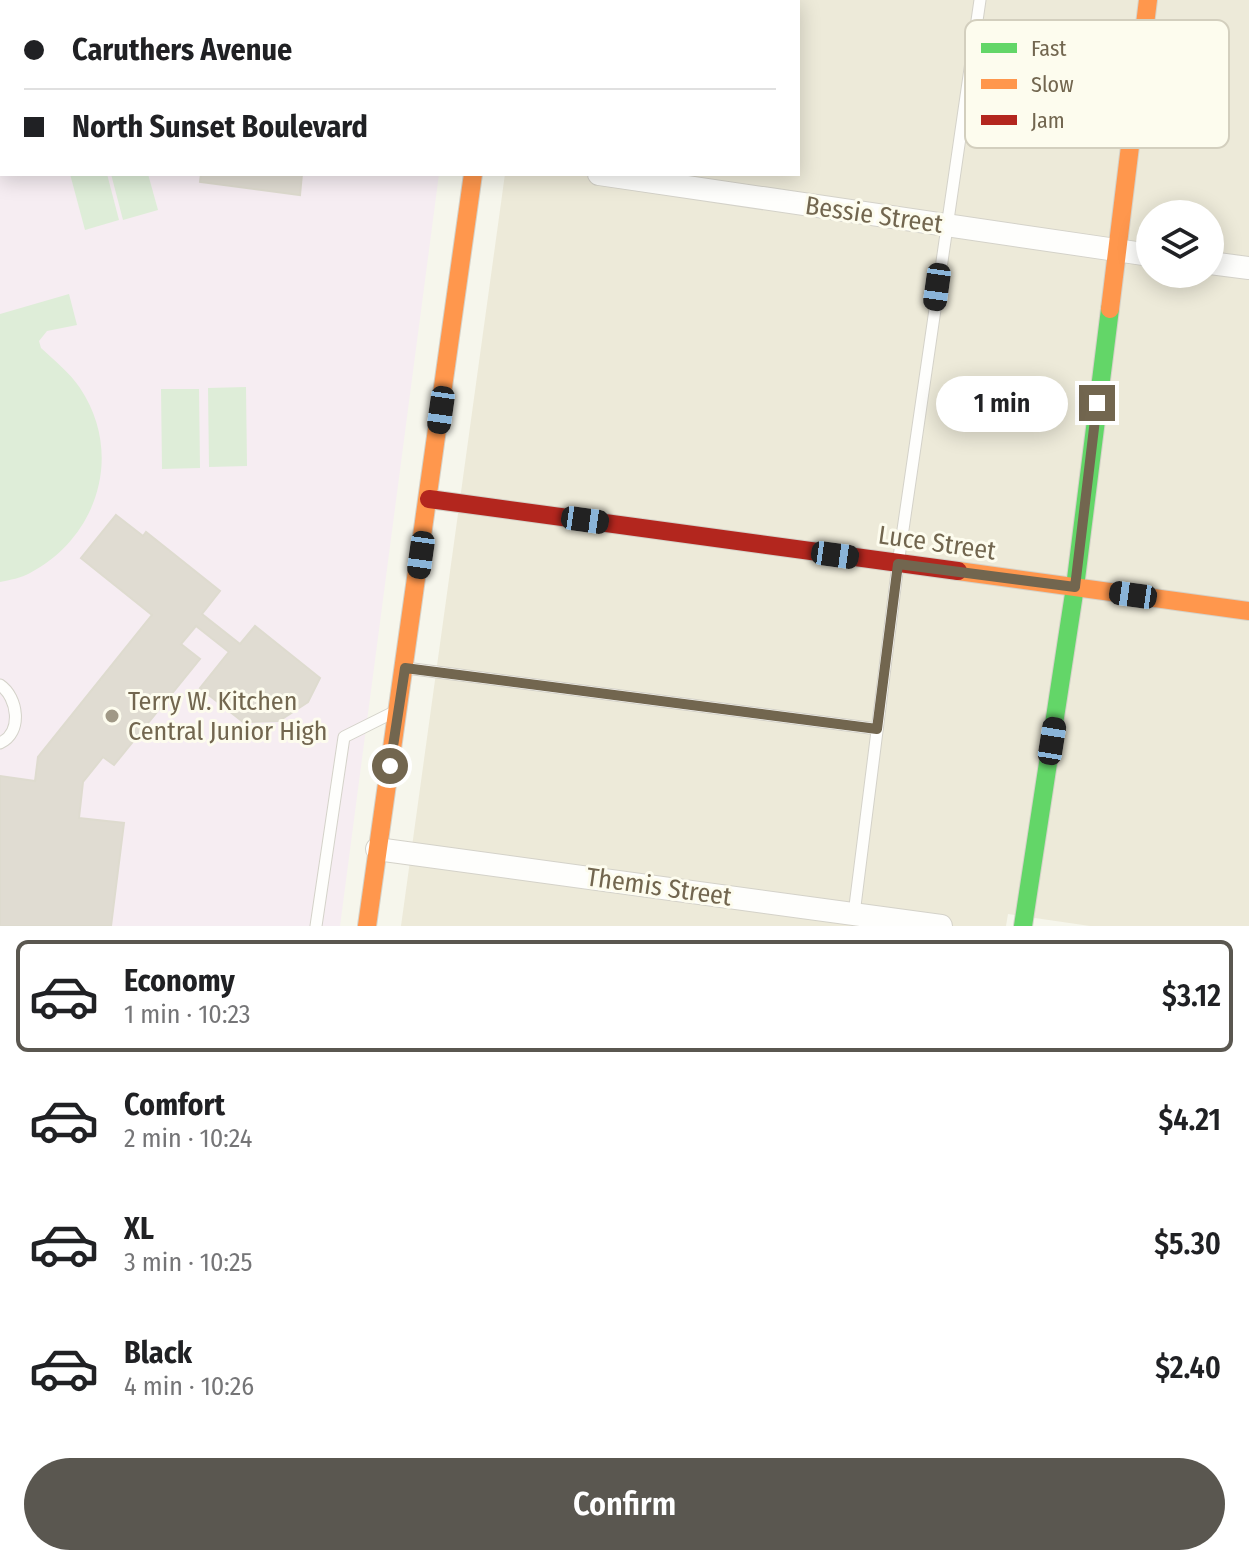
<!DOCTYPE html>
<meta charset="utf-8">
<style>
body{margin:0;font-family:"Fira Sans Condensed",sans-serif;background:#f2f2f2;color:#202124;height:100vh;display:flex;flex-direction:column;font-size:30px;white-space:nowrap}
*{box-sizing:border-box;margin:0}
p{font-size:26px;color:#757577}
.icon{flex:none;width:44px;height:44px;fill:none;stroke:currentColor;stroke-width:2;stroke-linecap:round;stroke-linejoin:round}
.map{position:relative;height:926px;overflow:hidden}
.panel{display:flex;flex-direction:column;background:#fff;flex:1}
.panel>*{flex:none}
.hud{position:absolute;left:0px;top:0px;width:800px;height:176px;box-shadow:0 4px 20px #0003;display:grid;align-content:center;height:176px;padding:0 24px;background:#fff}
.fabs{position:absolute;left:1136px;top:200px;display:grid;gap:16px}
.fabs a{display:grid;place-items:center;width:88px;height:88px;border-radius:50%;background:#fff;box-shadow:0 4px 20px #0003;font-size:40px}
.end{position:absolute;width:36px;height:36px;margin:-18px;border:10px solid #72664f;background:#fff;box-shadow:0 0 0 4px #fff}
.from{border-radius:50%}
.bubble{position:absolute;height:56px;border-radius:28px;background:#fff;box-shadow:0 4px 20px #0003;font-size:26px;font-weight:600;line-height:56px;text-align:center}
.car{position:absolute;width:24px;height:48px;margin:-24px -12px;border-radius:10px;box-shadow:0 0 6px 2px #0007;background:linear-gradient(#222 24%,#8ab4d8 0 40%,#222 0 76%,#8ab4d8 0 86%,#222 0)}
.hud b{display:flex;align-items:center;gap:28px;height:76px;font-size:30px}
.hud b+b{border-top:2px solid #e0e0e0}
.hud i{width:20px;height:20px;background:#202124}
ul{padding:14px 0 0;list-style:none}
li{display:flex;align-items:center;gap:24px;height:112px;margin:0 16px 12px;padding:0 8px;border:4px solid transparent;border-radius:12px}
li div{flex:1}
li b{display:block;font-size:30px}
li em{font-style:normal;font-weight:600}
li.selected{border-color:#5a5750}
li>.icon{width:72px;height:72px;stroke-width:1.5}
.primary-button{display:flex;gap:16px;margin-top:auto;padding:16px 24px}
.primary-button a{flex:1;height:92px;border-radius:48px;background:#5a5750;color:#fff;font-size:32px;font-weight:600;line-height:92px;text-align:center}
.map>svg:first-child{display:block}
.residential{fill:#edead9;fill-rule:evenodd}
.education{fill:#f6edf2}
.green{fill:#deedd8}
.building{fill:#e0dcd2;stroke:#dedbcf;stroke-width:2}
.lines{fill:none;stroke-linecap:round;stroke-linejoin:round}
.lane-casing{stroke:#d4d2c9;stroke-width:13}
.street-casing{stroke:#d4d2c9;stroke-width:24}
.fast-casing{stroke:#d5d2c9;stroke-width:20}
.slow-casing{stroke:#d5d2c9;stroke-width:20}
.jam-casing{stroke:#d5d2c9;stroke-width:20}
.lane{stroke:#fefefc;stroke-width:11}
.street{stroke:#fefefc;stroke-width:22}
.fast{stroke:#63d668;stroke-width:18}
.slow{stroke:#ff974d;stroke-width:18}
.jam{stroke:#b3261e;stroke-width:18}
.route{stroke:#72664f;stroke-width:10}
.poi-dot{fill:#a09886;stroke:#fdfcee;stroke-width:3}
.labels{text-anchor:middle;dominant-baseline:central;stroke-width:6;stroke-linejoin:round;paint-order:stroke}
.street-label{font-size:26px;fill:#72664f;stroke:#fdfcee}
.poi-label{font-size:26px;fill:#72664f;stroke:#fdfcee;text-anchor:start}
.key{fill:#fdfcee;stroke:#d3cfbe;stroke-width:2}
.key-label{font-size:22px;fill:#72664f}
</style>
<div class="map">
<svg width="1249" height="926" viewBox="0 0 1249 926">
<rect width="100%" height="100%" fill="#f6f6ec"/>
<path class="residential" d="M529 0H1249V926H1090L1008 914 1006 926H401L505 174H798V2H528ZM1150 214H1210V274H1150Z"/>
<path class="education" d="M0 0H462L2 2V174H439L340 926H0Z"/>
<g class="green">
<path d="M70 174H107L119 220 85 230Z"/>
<path d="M111 174H148L158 210 123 220Z"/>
<path d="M69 294 77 325 47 331 39 341 41 348C54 360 70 373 80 388 124 454 98 537 30 573 21 578 10 580 0 582V314Z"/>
<path d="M246 387 247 466 209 467 208 388Z"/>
<path d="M161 389H199L200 468 162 469Z"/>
</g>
<g class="building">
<path d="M171 0H378L170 2Z"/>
<path d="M201 174H302L300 195 200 182Z"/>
<path d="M116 515 143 536 146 532 220 591 202 614 240 644 255 626 320 678 308 702 279 721 243 722 200 688 229 652 196 626 181 644 200 659 114 765 103 757 83 782 79 818 124 823 111 926H0V776L35 781 38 757 152 615 81 558Z"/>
</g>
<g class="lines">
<g class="lane-casing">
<g id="lane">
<path d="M45 2V0"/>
<path d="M111 2V0"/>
<path d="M406 668 877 729"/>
<path d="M0 685C18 697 23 733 0 743"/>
<path d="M854 914 898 564 980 0"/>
<path d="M316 926 344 737 394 712"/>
</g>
</g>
<g class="street-casing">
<g id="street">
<path d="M599 174 1150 255"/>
<path d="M1210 263 1249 268"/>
<path d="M377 849 941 926"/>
</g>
</g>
<g class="fast-casing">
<path id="fast" d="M1023 926 1075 587 1110 309"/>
</g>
<g class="slow-casing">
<g id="slow">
<path d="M1110 309 1148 0"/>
<path d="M958 571 1249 611"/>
<path d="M367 926 473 174"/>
</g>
</g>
<g class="jam-casing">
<g id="jam">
<path d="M494 2 495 0"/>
<path d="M429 499 958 571"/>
</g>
</g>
<use href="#lane" class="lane"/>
<use href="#street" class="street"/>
<use href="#fast" class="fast"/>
<use href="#slow" class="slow"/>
<use href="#jam" class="jam"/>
</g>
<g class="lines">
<path class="route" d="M390 766 405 668 877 729 898 564 1075 587 1097 403"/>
</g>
<circle class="poi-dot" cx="112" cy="716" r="8"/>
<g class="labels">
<g class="street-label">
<text transform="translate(874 215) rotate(8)">Bessie Street</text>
<text transform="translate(937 543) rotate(8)">Luce Street</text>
<text transform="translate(659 887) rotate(8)">Themis Street</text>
</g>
<g class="poi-label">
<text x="128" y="701">Terry W. Kitchen<tspan x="128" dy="30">Central Junior High</tspan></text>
</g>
</g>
<rect x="965" y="20" width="264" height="128" rx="12" class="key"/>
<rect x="981" y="43" width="36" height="10" fill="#63d668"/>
<rect x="981" y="79" width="36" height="10" fill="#ff974d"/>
<rect x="981" y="115" width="36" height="10" fill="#b3261e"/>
<g class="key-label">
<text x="1031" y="56">Fast</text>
<text x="1031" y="92">Slow</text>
<text x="1031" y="128">Jam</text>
</g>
</svg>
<div class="fabs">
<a><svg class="icon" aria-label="layers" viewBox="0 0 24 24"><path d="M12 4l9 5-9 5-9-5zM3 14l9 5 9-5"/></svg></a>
</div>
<i class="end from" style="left:390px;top:766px"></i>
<i class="end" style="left:1097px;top:403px"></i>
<div class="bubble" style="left:936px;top:376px;width:132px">1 min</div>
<i class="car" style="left:937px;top:287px;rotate:188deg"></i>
<i class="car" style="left:441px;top:410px;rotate:188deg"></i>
<i class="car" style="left:585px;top:520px;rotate:98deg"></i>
<i class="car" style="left:421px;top:555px;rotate:188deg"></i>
<i class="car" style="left:835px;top:555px;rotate:98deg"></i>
<i class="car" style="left:1133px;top:595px;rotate:278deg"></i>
<i class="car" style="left:1052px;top:741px;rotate:9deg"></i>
<div class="hud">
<b><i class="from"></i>Caruthers Avenue</b>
<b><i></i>North Sunset Boulevard</b>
</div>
</div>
<section class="panel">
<ul>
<li class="selected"><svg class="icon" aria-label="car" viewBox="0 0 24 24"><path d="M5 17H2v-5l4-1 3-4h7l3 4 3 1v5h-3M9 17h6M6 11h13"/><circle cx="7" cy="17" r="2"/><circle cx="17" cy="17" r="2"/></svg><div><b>Economy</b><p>1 min · 10:23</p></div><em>$3.12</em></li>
<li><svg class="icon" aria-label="car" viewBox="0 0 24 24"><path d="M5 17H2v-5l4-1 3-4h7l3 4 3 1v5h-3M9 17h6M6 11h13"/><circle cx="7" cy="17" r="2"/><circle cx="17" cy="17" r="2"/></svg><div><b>Comfort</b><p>2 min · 10:24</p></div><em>$4.21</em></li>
<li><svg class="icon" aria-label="car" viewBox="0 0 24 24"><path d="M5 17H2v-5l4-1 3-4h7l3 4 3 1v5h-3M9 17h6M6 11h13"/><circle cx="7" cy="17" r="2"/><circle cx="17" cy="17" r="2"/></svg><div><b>XL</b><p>3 min · 10:25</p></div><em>$5.30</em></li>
<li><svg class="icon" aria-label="car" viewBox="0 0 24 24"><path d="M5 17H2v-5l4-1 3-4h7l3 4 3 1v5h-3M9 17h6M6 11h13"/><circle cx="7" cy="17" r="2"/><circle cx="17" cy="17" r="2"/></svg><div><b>Black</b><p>4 min · 10:26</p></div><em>$2.40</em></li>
</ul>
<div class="primary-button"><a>Confirm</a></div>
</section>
